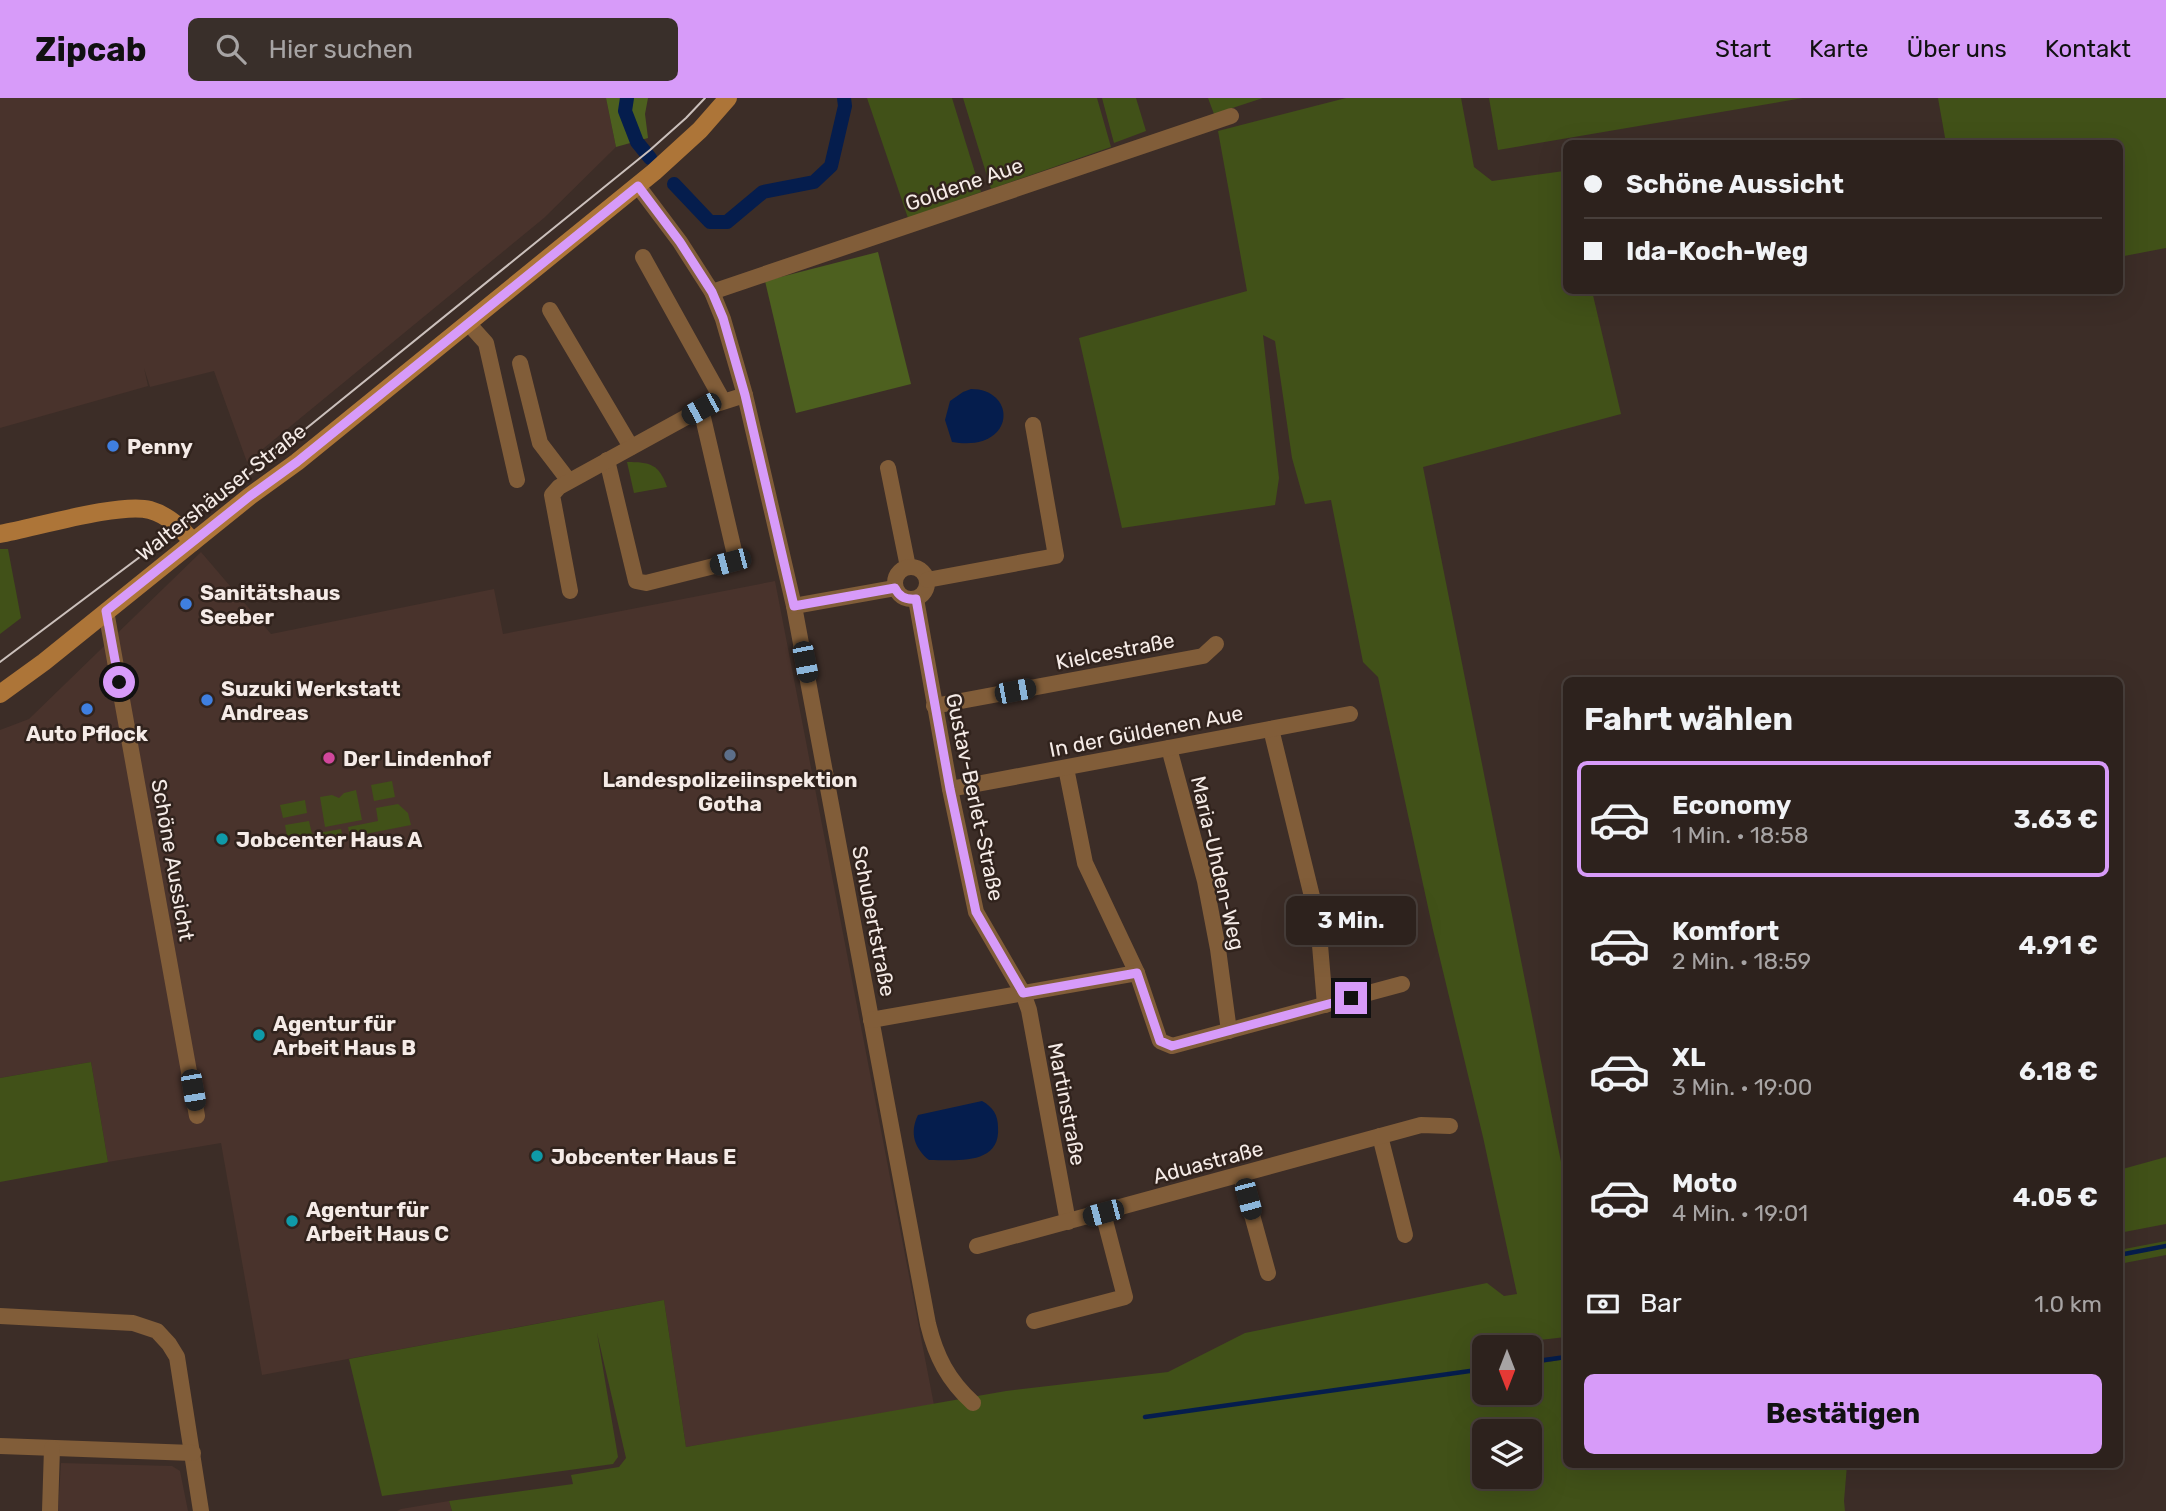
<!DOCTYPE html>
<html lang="de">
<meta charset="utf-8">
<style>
body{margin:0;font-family:Rubik,sans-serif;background:#392f2a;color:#f1f3f6;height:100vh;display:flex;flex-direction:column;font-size:26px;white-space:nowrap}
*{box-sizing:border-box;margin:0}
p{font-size:23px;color:#a7a4a4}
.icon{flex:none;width:38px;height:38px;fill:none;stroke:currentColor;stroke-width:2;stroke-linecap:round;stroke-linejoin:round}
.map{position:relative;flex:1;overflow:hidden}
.panel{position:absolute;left:1563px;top:579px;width:560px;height:791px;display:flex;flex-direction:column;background:#2d221d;border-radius:10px;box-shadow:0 7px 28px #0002,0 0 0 2px #483f3b}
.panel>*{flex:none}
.top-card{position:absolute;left:1563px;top:42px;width:560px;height:154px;border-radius:10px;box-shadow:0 7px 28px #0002,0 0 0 2px #483f3b;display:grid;align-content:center;height:154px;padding:0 21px;background:#2d221d}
.needle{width:46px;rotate:180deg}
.controls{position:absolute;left:1472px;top:1237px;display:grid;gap:14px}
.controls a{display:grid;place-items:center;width:70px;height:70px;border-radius:10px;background:#2d221d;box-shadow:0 7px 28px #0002,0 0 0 2px #483f3b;font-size:35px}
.end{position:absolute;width:32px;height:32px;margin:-16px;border:9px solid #d79bf9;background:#111;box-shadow:0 0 0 4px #111}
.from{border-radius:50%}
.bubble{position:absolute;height:49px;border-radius:10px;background:#2d221d;box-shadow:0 7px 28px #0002,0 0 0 2px #483f3b;font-size:23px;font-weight:700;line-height:49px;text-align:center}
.car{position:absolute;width:21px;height:42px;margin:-21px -10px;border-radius:9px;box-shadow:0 0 5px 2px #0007;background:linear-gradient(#222 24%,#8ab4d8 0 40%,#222 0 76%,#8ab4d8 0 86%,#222 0)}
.top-card b{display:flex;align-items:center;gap:24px;height:66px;font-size:26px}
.top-card b+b{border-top:2px solid #483f3b}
.top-card i{width:18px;height:18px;background:#f1f3f6}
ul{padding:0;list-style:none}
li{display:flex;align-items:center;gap:21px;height:116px;margin:0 14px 10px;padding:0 7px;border:4px solid transparent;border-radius:10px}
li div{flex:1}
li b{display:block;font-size:26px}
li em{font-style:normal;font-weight:700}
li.current{border-color:#d79bf9}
li>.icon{width:63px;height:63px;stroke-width:1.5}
h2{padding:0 21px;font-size:32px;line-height:84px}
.pay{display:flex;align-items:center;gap:18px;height:77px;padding:0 21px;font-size:26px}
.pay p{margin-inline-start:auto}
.cta{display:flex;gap:14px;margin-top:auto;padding:14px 21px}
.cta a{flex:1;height:80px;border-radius:10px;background:#d79bf9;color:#111;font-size:28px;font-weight:700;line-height:80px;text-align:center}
header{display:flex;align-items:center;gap:42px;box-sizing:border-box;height:98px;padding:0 35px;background:#d79bf9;color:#111}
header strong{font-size:33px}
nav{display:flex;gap:38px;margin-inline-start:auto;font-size:24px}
.search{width:490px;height:63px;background:#392f2a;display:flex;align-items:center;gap:18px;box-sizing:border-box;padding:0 24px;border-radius:10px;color:#a7a4a4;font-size:26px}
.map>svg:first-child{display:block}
.built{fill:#49332c}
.green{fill:#415118;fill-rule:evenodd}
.forest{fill:#4d601f}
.water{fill:#051d4d}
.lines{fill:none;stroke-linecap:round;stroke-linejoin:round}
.stream{stroke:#051d4d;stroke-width:4.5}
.canal{stroke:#051d4d;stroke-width:14}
.street{stroke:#815d39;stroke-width:16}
.secondary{stroke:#ad7538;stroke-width:18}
.tram{stroke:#cbc0bc;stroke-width:2}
.route{stroke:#d79bf9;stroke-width:9}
.shop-dot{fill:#3f7fe0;stroke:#31231d;stroke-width:2.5}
.service-dot{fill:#5c6f8a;stroke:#31231d;stroke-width:2.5}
.hotel-dot{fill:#d1479c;stroke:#31231d;stroke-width:2.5}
.culture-dot{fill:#0f9aa8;stroke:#31231d;stroke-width:2.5}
.labels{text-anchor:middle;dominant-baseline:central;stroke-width:5;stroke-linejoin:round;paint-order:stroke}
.street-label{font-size:21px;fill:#f5ebe7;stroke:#31231d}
.poi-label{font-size:21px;font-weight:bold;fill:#f5ebe7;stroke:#31231d;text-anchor:start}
</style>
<header>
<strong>Zipcab</strong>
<div class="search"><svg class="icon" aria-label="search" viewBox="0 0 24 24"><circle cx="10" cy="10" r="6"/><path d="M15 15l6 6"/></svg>Hier suchen</div>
<nav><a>Start</a><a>Karte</a><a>Über uns</a><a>Kontakt</a></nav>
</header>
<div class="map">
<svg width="2166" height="1413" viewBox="0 0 2166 1413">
<rect width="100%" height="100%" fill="#3c2d27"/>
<g class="built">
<path d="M0 0H606L616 49 544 120 247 364 214 273 150 289 144 270 148 288 0 330Z"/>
<path d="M201 454 271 536 494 491 503 536 775 483 934 1307 686 1349 664 1202 262 1277 221 1045 108 1064 91 964 0 980V632L29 621Z"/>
<path d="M61 1365 172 1368 180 1373 188 1413H58Z"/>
<path d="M449 1403 452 1413H397L401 1411Z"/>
</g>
<g class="green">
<path d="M867 0H952L981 94 908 120Z"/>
<path d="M963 0H1097L1111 49 991 91Z"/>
<path d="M1102 0H1136L1146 33 1114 45Z"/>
<path d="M1208 0H1263L1214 16Z"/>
<path d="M1346 0H1461L1474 69 1492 83 1564 73 1566 83V192L1592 193 1621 316 1423 369 1566 1089V1239L1514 1245V1249L1484 1250V1295H1530V1267L1566 1261V1367H1847L1844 1403 1845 1413H452L449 1403 573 1386 571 1377 619 1369 626 1360 597 1235 618 1359 613 1366 382 1398 349 1261 664 1202 686 1349 1006 1293 1168 1274 1245 1235 1487 1185 1504 1198 1517 1196 1483 1039 1433 832 1378 579 1363 564 1331 402 1305 406 1292 360 1275 243 1263 237 1279 380 1275 407 1122 430 1079 240 1247 193 1218 33ZM1484 1334H1530V1379H1484Z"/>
<path d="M1489 0H1803L1498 52Z"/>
<path d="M1938 0H2166V150L2119 159V46L1946 45Z"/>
<path d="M627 364C650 364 659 366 667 389L634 395Z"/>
<path d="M0 451H8L21 520 0 536Z"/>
<path d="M392 683 395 699 374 703 371 687Z"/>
<path d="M356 692 362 722 325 729 320 699 332 697 339 700 344 695Z"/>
<path d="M305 702 307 715 283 720 280 707Z"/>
<path d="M398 706 408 715 411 727 350 739 348 729 378 723 376 710Z"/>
<path d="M309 723 312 736 341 731 343 740 289 750 285 727Z"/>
<path d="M91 964 108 1064 0 1084V980Z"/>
<path d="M2166 1059V1126L2119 1135V1072Z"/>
<path d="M2166 1143V1157L2119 1166V1152Z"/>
</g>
<g class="forest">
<path d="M606 0H648L645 16 648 40 616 49Z"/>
<path d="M878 154 911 286 796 315 765 183Z"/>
</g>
<g class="water">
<path d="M971 291C1018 291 1016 355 952 344L945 322 950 303 963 294Z"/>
<path d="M982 1003C993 1009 998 1017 998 1029 1001 1068 955 1062 929 1062 915 1051 909 1035 918 1017Z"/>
</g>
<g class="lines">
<g class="stream">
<path d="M2119 1157 2166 1148"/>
<path d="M1530 1264 1566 1259"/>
<path d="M1145 1319 1484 1271"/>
</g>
<g class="canal">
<path d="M627 0 625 13 637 44 650 60"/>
<path d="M674 86 710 124H727L763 94 814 84 831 68 845 8 844 0"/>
</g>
<g class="street">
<path d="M638 88 680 144 712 194 723 221 745 297 794 508 928 1226C936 1259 948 1282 973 1305"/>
<path d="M643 159 723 303"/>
<path d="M712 194 1231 18"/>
<path d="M550 212 631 349"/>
<path d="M468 225 486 245 517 382"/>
<path d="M520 265 540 345 569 383"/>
<path d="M607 362 636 483 646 485 730 464 735 457 701 311"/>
<path d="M888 370 908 469"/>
<circle cx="911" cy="485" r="16"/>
<path d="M927 482 1056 458 1033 327"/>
<path d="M570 493 552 397 559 389 701 311 745 297"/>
<path d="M916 501 950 691 976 814 1023 895 1029 912 1068 1124"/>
<path d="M794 508 895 490"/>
<path d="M106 513 197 1018"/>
<path d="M934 608 1203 558 1216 546"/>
<path d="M1271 631 1318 823 1325 907"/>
<path d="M1169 650 1205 783 1218 851 1229 933"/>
<path d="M1066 670 1085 765 1137 875 1160 943 1172 948 1402 886"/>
<path d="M950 691 1350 616"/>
<path d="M871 922 1137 875"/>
<path d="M1380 1038 1405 1137"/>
<path d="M1241 1077 1268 1175"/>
<path d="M977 1148 1421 1027 1450 1028"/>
<path d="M0 1218 133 1225 157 1233 169 1246 177 1259 201 1413"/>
<path d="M1034 1223 1125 1199 1103 1115"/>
<path d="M0 1348 193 1355"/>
<path d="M50 1413 52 1350"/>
</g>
<g class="secondary">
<path d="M0 436C34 430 120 404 150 412 168 417 181 430 193 444"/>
<path d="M0 596 44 564 250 398 297 364 654 74 700 32 728 0"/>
</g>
<path class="tram" d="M0 564 245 380 650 52 686 20 705 0"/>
</g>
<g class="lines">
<path class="route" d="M119 584 106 513 250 398 297 364 638 88 680 144 712 194 723 220 745 297 794 508 895 490C899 499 906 502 916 501L950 691 976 814 1023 895 1137 875 1160 943 1172 948 1351 900"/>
</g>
<g class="shop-dot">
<circle cx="113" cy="348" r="7"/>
<circle cx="186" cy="506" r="7"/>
<circle cx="207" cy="602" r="7"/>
<circle cx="87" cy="611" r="7"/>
</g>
<circle class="service-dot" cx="730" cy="657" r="7"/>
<circle class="hotel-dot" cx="329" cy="660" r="7"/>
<g class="culture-dot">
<circle cx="222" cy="741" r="7"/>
<circle cx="259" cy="937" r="7"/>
<circle cx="537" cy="1058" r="7"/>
<circle cx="292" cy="1123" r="7"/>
</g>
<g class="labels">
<g class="street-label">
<text transform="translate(964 86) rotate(-19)">Goldene Aue</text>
<text transform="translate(221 394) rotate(-38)">Waltershäuser Straße</text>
<text transform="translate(1115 553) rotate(-11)">Kielcestraße</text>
<text transform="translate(1146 633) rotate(-11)">In der Güldenen Aue</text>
<text transform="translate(975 699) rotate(78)">Gustav-Berlet-Straße</text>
<text transform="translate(173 762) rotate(80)">Schöne Aussicht</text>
<text transform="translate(1218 765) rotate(77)">Maria-Uhden-Weg</text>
<text transform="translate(874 823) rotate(79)">Schubertstraße</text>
<text transform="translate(1067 1006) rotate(79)">Martinstraße</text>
<text transform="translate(1208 1064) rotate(-15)">Aduastraße</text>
</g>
<g class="poi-label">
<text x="127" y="348">Penny</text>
<text x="200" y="494">Sanitätshaus<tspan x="200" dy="24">Seeber</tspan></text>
<text x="221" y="590">Suzuki Werkstatt<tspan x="221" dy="24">Andreas</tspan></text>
<text x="87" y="635" text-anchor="middle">Auto Pflock</text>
<text x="343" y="660">Der Lindenhof</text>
<text x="730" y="681" text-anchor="middle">Landespolizeiinspektion<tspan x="730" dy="24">Gotha</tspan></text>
<text x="236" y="741">Jobcenter Haus A</text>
<text x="273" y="925">Agentur für<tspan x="273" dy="24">Arbeit Haus B</tspan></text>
<text x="551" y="1058">Jobcenter Haus E</text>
<text x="306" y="1111">Agentur für<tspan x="306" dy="24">Arbeit Haus C</tspan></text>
</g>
</g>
</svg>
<div class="controls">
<a><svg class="needle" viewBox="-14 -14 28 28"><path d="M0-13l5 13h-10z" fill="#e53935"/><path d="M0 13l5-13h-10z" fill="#a7a4a4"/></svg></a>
<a><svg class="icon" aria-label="layers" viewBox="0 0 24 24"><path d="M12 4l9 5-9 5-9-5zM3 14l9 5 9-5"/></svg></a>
</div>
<i class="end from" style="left:119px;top:584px"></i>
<i class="end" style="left:1351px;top:900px"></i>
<div class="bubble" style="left:1286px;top:798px;width:130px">3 Min.</div>
<i class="car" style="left:701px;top:311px;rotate:241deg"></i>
<i class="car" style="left:730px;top:464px;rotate:255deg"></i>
<i class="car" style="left:805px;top:564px;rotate:169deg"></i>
<i class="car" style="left:1015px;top:593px;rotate:79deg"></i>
<i class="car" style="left:193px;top:992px;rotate:170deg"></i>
<i class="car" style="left:1248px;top:1101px;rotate:165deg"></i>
<i class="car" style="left:1103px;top:1115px;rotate:255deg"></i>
<div class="top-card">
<b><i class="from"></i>Schöne Aussicht</b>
<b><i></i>Ida-Koch-Weg</b>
</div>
<section class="panel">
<h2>Fahrt wählen</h2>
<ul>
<li class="current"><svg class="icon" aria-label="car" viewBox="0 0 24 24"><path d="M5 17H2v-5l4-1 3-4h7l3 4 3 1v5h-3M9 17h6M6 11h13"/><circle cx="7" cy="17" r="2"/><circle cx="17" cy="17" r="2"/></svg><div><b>Economy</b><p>1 Min. · 18:58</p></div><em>3.63 €</em></li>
<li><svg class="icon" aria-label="car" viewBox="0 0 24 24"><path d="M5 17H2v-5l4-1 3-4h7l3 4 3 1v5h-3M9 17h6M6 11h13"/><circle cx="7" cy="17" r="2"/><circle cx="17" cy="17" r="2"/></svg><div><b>Komfort</b><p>2 Min. · 18:59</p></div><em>4.91 €</em></li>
<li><svg class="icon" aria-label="car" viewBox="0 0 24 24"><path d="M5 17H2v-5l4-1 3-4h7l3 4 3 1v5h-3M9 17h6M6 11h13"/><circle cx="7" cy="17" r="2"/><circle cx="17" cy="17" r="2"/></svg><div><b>XL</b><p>3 Min. · 19:00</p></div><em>6.18 €</em></li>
<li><svg class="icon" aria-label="car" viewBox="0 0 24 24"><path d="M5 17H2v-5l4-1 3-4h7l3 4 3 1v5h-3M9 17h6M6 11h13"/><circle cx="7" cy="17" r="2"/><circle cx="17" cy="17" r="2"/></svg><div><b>Moto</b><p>4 Min. · 19:01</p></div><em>4.05 €</em></li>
</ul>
<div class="pay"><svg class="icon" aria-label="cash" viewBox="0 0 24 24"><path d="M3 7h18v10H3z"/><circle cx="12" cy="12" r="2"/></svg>Bar<p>1.0 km</p></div>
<div class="cta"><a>Bestätigen</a></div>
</section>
</div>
